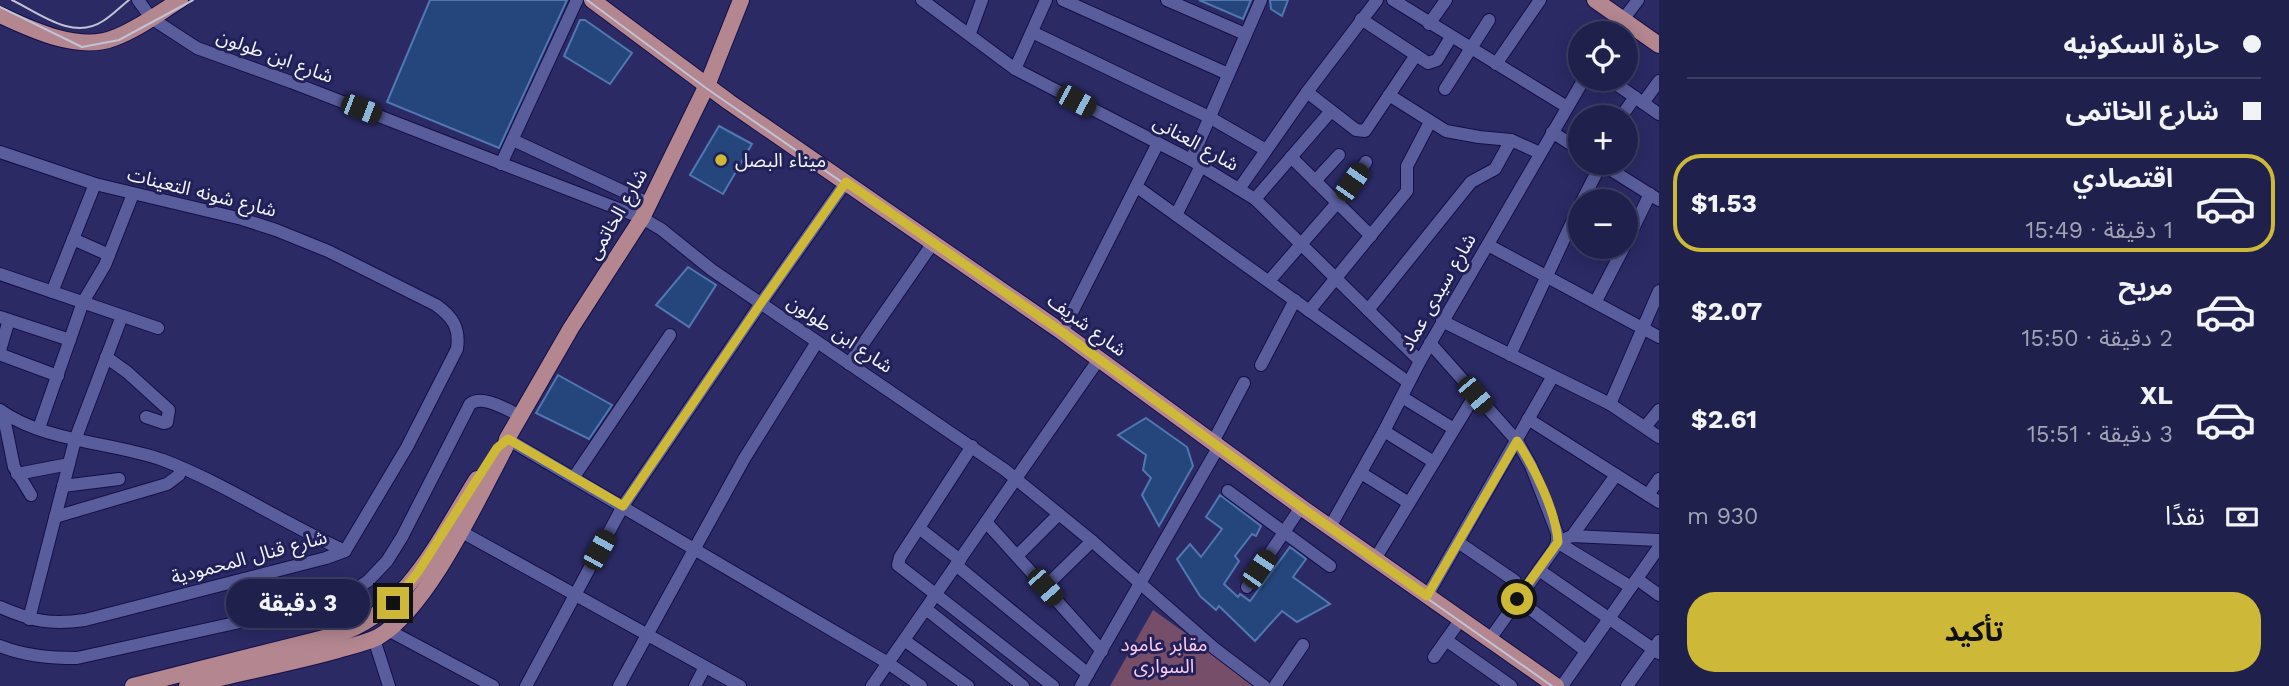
<!DOCTYPE html>
<html lang="ar">
<meta charset="utf-8">
<style>
body{margin:0;font-family:"Work Sans","Noto Sans Arabic",sans-serif;background:#2d2d56;color:#f1f3f6;direction:rtl;height:100vh;display:flex;flex-direction:column;font-size:26px;white-space:nowrap}
*{box-sizing:border-box;margin:0}
p{font-size:23px;color:#a2a3b5}
.icon{flex:none;width:38px;height:38px;fill:none;stroke:currentColor;stroke-width:2;stroke-linecap:round;stroke-linejoin:round}
.map{position:relative;flex:1;overflow:hidden;direction:ltr}
.sheet{display:flex;flex-direction:column;background:#20204c;width:630px}
.sheet>*{flex:none}
.guide{display:grid;align-content:center;height:154px;padding:0 28px;background:#20204c}
.tools{position:absolute;left:1568px;top:21px;display:grid;gap:14px}
.tools a{display:grid;place-items:center;width:70px;height:70px;border-radius:50%;background:#20204c;box-shadow:0 4px 18px #0003,0 0 0 2px #3d3e64;font-size:35px}
.end{position:absolute;width:32px;height:32px;margin:-16px;border:9px solid #ceb838;background:#111;box-shadow:0 0 0 4px #111}
.from{border-radius:50%}
.bubble{position:absolute;height:49px;border-radius:24px;background:#20204c;box-shadow:0 4px 18px #0003,0 0 0 2px #3d3e64;font-size:23px;font-weight:700;line-height:49px;text-align:center;direction:rtl}
.car{position:absolute;width:21px;height:42px;margin:-21px -10px;border-radius:9px;box-shadow:0 0 5px 2px #0007;background:linear-gradient(#222 24%,#8ab4d8 0 40%,#222 0 76%,#8ab4d8 0 86%,#222 0)}
.guide b{display:flex;align-items:center;gap:24px;height:66px;font-size:26px}
.guide b+b{border-top:2px solid #3d3e64}
.guide i{width:18px;height:18px;background:#f1f3f6}
ul{padding:0;list-style:none}
li{display:flex;align-items:center;gap:21px;height:98px;margin:0 14px 10px;padding:0 14px;border:4px solid transparent;border-radius:28px}
li div{flex:1}
li b{display:block;font-size:26px}
li em{font-style:normal;font-weight:700}
li.on{border-color:#ceb838}
li>.icon{width:63px;height:63px;stroke-width:1.5}
.pay{display:flex;align-items:center;gap:18px;height:77px;padding:0 28px;font-size:26px}
.pay p{margin-inline-start:auto}
.cta{display:flex;gap:14px;margin-top:auto;padding:14px 28px}
.cta a{flex:1;height:80px;border-radius:28px;background:#ceb838;color:#111;font-size:28px;font-weight:700;line-height:80px;text-align:center}
main{display:flex;flex:1;min-height:0}
.map>svg:first-child{display:block}
.green{fill:#764e69}
.building{fill:#24467c;stroke:#5277b1;stroke-width:2}
.lines{fill:none;stroke-linecap:round;stroke-linejoin:round}
.minor-casing{stroke:#150f48;stroke-width:14}
.major-casing{stroke:#150f48;stroke-width:18}
.minor{stroke:#595d9c;stroke-width:12}
.major{stroke:#b38690;stroke-width:16}
.tram{stroke:#c2c2d6;stroke-width:2}
.route{stroke:#ceb838;stroke-width:9}
.poi-dot{fill:#ceb838;stroke:#222059;stroke-width:2.5}
.labels{text-anchor:middle;dominant-baseline:central;stroke-width:6;stroke-linejoin:round;paint-order:stroke}
.street-label{font-size:19px;fill:#f3f4fb;stroke:#222059}
.poi-label{font-size:19px;fill:#f3f4fb;stroke:#222059;text-anchor:start}
.park-label{font-size:19px;fill:#ffcced;stroke:#222059}
</style>
<main>
<section class="sheet">
<div class="guide">
<b><i class="from"></i>حارة السكونيه</b>
<b><i></i>شارع الخاتمى</b>
</div>
<ul>
<li class="on"><svg class="icon" aria-label="car" viewBox="0 0 24 24"><path d="M5 17H2v-5l4-1 3-4h7l3 4 3 1v5h-3M9 17h6M6 11h13"/><circle cx="7" cy="17" r="2"/><circle cx="17" cy="17" r="2"/></svg><div><b>اقتصادي</b><p>1 دقيقة · 15:49</p></div><em>$1.53</em></li>
<li><svg class="icon" aria-label="car" viewBox="0 0 24 24"><path d="M5 17H2v-5l4-1 3-4h7l3 4 3 1v5h-3M9 17h6M6 11h13"/><circle cx="7" cy="17" r="2"/><circle cx="17" cy="17" r="2"/></svg><div><b>مريح</b><p>2 دقيقة · 15:50</p></div><em>$2.07</em></li>
<li><svg class="icon" aria-label="car" viewBox="0 0 24 24"><path d="M5 17H2v-5l4-1 3-4h7l3 4 3 1v5h-3M9 17h6M6 11h13"/><circle cx="7" cy="17" r="2"/><circle cx="17" cy="17" r="2"/></svg><div><b>XL</b><p>3 دقيقة · 15:51</p></div><em>$2.61</em></li>
</ul>
<div class="pay"><svg class="icon" aria-label="cash" viewBox="0 0 24 24"><path d="M3 7h18v10H3z"/><circle cx="12" cy="12" r="2"/></svg>نقدًا<p>930 m</p></div>
<div class="cta"><a>تأكيد</a></div>
</section>
<div class="map">
<svg width="1659" height="686" viewBox="0 0 1659 686">
<rect width="100%" height="100%" fill="#2b2a65"/>
<path class="green" d="M1153 610 1260 686H1110Z"/>
<g class="building">
<path d="M430 0H567L499 148 387 102Z"/>
<path d="M1199 0H1251L1243 19Z"/>
<path d="M1270 0H1288L1282 16 1271 9Z"/>
<path d="M580 20H585L632 53 610 84 564 56Z"/>
<path d="M719 126 752 144 723 194 690 175Z"/>
<path d="M688 267 716 285 689 327 656 305Z"/>
<path d="M558 375 612 405 589 439 536 413Z"/>
<path d="M1146 418 1187 447 1193 466 1159 526 1142 495 1151 478 1143 470 1146 455 1118 435Z"/>
<path d="M1220 495 1261 526 1256 536 1252 534 1235 556 1239 561 1224 584 1238 597 1240 594 1250 601 1290 547 1306 559 1293 577 1330 604 1297 622 1282 611 1255 641 1219 606 1216 610 1200 596 1177 559 1190 544 1201 557 1222 529 1206 517Z"/>
</g>
<g class="lines">
<g class="minor-casing">
<g id="minor">
<path d="M138 0 151 18 197 48 291 82 642 218 661 229 712 270 1005 470 1092 541 1214 648 1264 686"/>
<path d="M922 0 1015 69 1191 160 1255 199 1420 361"/>
<path d="M1063 0 1228 74"/>
<path d="M1167 0 1245 34"/>
<path d="M1393 0 1567 107"/>
<path d="M1361 19 1428 63 1437 60 1451 37"/>
<path d="M1429 24 1446 0"/>
<path d="M1032 32 1209 117 1266 150"/>
<path d="M970 33 982 0"/>
<path d="M1613 33 1638 0"/>
<path d="M1496 64 1540 0"/>
<path d="M1015 69 1046 0"/>
<path d="M1609 79 1659 114"/>
<path d="M1445 89 1489 20"/>
<path d="M1307 92 1356 130 1365 131 1416 55"/>
<path d="M1389 95 1446 131 1479 137 1511 140 1540 153"/>
<path d="M1643 103 1659 81"/>
<path d="M1621 117 1635 97"/>
<path d="M1552 132 1580 150"/>
<path d="M513 140 650 204"/>
<path d="M0 152 95 184 242 219 276 230 328 251 436 305C453 317 460 328 457 349L407 447 345 551 326 558 85 620C50 625 32 621 0 607"/>
<path d="M1291 157 1371 236"/>
<path d="M1191 160 1261 0"/>
<path d="M1600 163 1659 200"/>
<path d="M501 164 577 0"/>
<path d="M1315 181 1339 155"/>
<path d="M1137 187 1408 382"/>
<path d="M1239 189 1307 92 1377 0"/>
<path d="M1255 199 1331 111"/>
<path d="M1582 201 1601 164"/>
<path d="M1176 215 1201 166"/>
<path d="M73 239 109 255"/>
<path d="M1626 243 1650 194"/>
<path d="M1488 245 1659 337"/>
<path d="M0 274 158 328"/>
<path d="M1269 281 1337 203 1366 162"/>
<path d="M52 292 95 184"/>
<path d="M1596 301 1624 247"/>
<path d="M1368 310 1471 182 1495 169 1511 140"/>
<path d="M1309 311 1407 191V166L1430 122"/>
<path d="M0 317 70 340"/>
<path d="M9 320 0 350 2 355 58 376"/>
<path d="M1442 321 1610 404 1659 437"/>
<path d="M1062 332 1158 143"/>
<path d="M1430 343 1517 441 1531 466 1557 533V542L1554 549 1490 639"/>
<path d="M1510 355 1580 205"/>
<path d="M106 357 127 372 169 410 167 422 164 423 146 417"/>
<path d="M849 364 933 243"/>
<path d="M1261 365 1295 300"/>
<path d="M1402 397 1454 429"/>
<path d="M1610 404 1659 291"/>
<path d="M0 410C44 442 113 442 163 460 226 484 283 523 345 551"/>
<path d="M0 413H3L14 467 31 495"/>
<path d="M1528 419 1659 502"/>
<path d="M1645 427 1659 410"/>
<path d="M39 428 83 302 105 265 133 194"/>
<path d="M1384 431 1434 462"/>
<path d="M507 439 888 663 921 686"/>
<path d="M1213 442 1244 383"/>
<path d="M972 446 900 557 898 565 1053 686"/>
<path d="M1361 473 1409 503"/>
<path d="M17 474 69 464"/>
<path d="M574 477 670 335"/>
<path d="M63 486 119 479"/>
<path d="M1228 491 1330 566"/>
<path d="M1648 495 1659 479"/>
<path d="M55 517 167 484 179 475 181 468"/>
<path d="M986 522 1102 651"/>
<path d="M1330 527 1384 431 1420 361 1584 79"/>
<path d="M919 528 960 560"/>
<path d="M460 531 740 686"/>
<path d="M1572 536 1616 475"/>
<path d="M1458 542 1515 581"/>
<path d="M1557 542 1572 536 1659 540"/>
<path d="M1557 542 1631 587"/>
<path d="M1017 556 1059 514"/>
<path d="M1375 559 1475 395"/>
<path d="M956 565 1088 674"/>
<path d="M1539 570 1659 653"/>
<path d="M1637 579 1659 595"/>
<path d="M1045 587 1092 541"/>
<path d="M1247 587 1301 507"/>
<path d="M1427 596 1553 376"/>
<path d="M1517 599 1586 651"/>
<path d="M926 609 1023 686"/>
<path d="M29 619 75 440 122 316"/>
<path d="M388 630 493 686"/>
<path d="M374 639 389 686"/>
<path d="M904 640 968 686"/>
<path d="M1446 640 1511 686"/>
<path d="M0 646C26 656 49 658 77 658L321 604 348 594 368 581 387 561 402 537 470 404C483 394 507 410 521 416"/>
<path d="M1434 657 1461 619"/>
<path d="M526 686 623 506 761 303 846 182"/>
<path d="M619 686 744 459 817 342"/>
<path d="M695 686 705 667"/>
<path d="M872 686 1099 359"/>
<path d="M1081 686 1219 446"/>
<path d="M1275 686 1303 645"/>
<path d="M1562 686 1659 547"/>
<path d="M1627 686 1659 641"/>
</g>
</g>
<g class="major-casing">
<g id="major">
<path d="M592 0 729 102 1062 332 1301 507 1556 686"/>
<path d="M1595 0 1659 45"/>
<path d="M0 15C32 30 79 52 114 38 138 29 159 13 180 0"/>
<path d="M133 686 336 635C408 612 439 539 477 479"/>
<path d="M187 686C237 673 288 664 338 650 351 646 366 643 378 637 428 608 477 500 505 448L507 439 571 328 642 218 708 83 741 0"/>
</g>
</g>
<use href="#minor" class="minor"/>
<use href="#major" class="major"/>
<g class="tram">
<path d="M12 0C39 13 73 41 103 21 113 15 120 7 129 0"/>
<path d="M587 0 706 88 1061 334 1300 509 1552 686"/>
<path d="M0 7 82 47 119 40 193 0"/>
</g>
</g>
<g class="lines">
<path class="route" d="M393 603 418 572 497 448 508 439 623 506 761 303 846 182 1062 332 1301 507 1427 596 1517 441C1534 467 1556 511 1558 542L1517 599"/>
</g>
<circle class="poi-dot" cx="721" cy="160" r="7"/>
<g class="labels">
<g class="street-label">
<text transform="translate(275 56) rotate(20)">شارع ابن طولون</text>
<text transform="translate(1196 143) rotate(29)">شارع العنانى</text>
<text transform="translate(202 192) rotate(14)">شارع شونه التعينات</text>
<text transform="translate(617 214) rotate(-60)">شارع الخاتمى</text>
<text transform="translate(1438 292) rotate(-60)">شارع سيدى عماد</text>
<text transform="translate(1087 325) rotate(36)">شارع شريف</text>
<text transform="translate(840 334) rotate(34)">شارع ابن طولون</text>
<text transform="translate(249 557) rotate(-15)">شارع قنال المحمودية</text>
</g>
<g class="poi-label">
<text x="735" y="160">ميناء البصل</text>
</g>
<g class="park-label">
<text x="1164" y="644">مقابر عامود<tspan x="1164" dy="22">السوارى</tspan></text>
</g>
</g>
</svg>
<div class="tools">
<a><svg class="icon" aria-label="locate" viewBox="0 0 24 24"><circle cx="12" cy="12" r="6"/><path d="M12 2v4M12 18v4M2 12h4M18 12h4"/></svg></a>
<a>+</a>
<a>−</a>
</div>
<i class="end from" style="left:1517px;top:599px"></i>
<i class="end" style="left:393px;top:603px"></i>
<div class="bubble" style="left:226px;top:579px;width:144px">3 دقيقة</div>
<i class="car" style="left:1076px;top:101px;rotate:118deg"></i>
<i class="car" style="left:361px;top:109px;rotate:111deg"></i>
<i class="car" style="left:1352px;top:182px;rotate:35deg"></i>
<i class="car" style="left:1475px;top:395px;rotate:140deg"></i>
<i class="car" style="left:599px;top:550px;rotate:29deg"></i>
<i class="car" style="left:1259px;top:569px;rotate:34deg"></i>
<i class="car" style="left:1045px;top:587px;rotate:139deg"></i>
</div>
</main>
